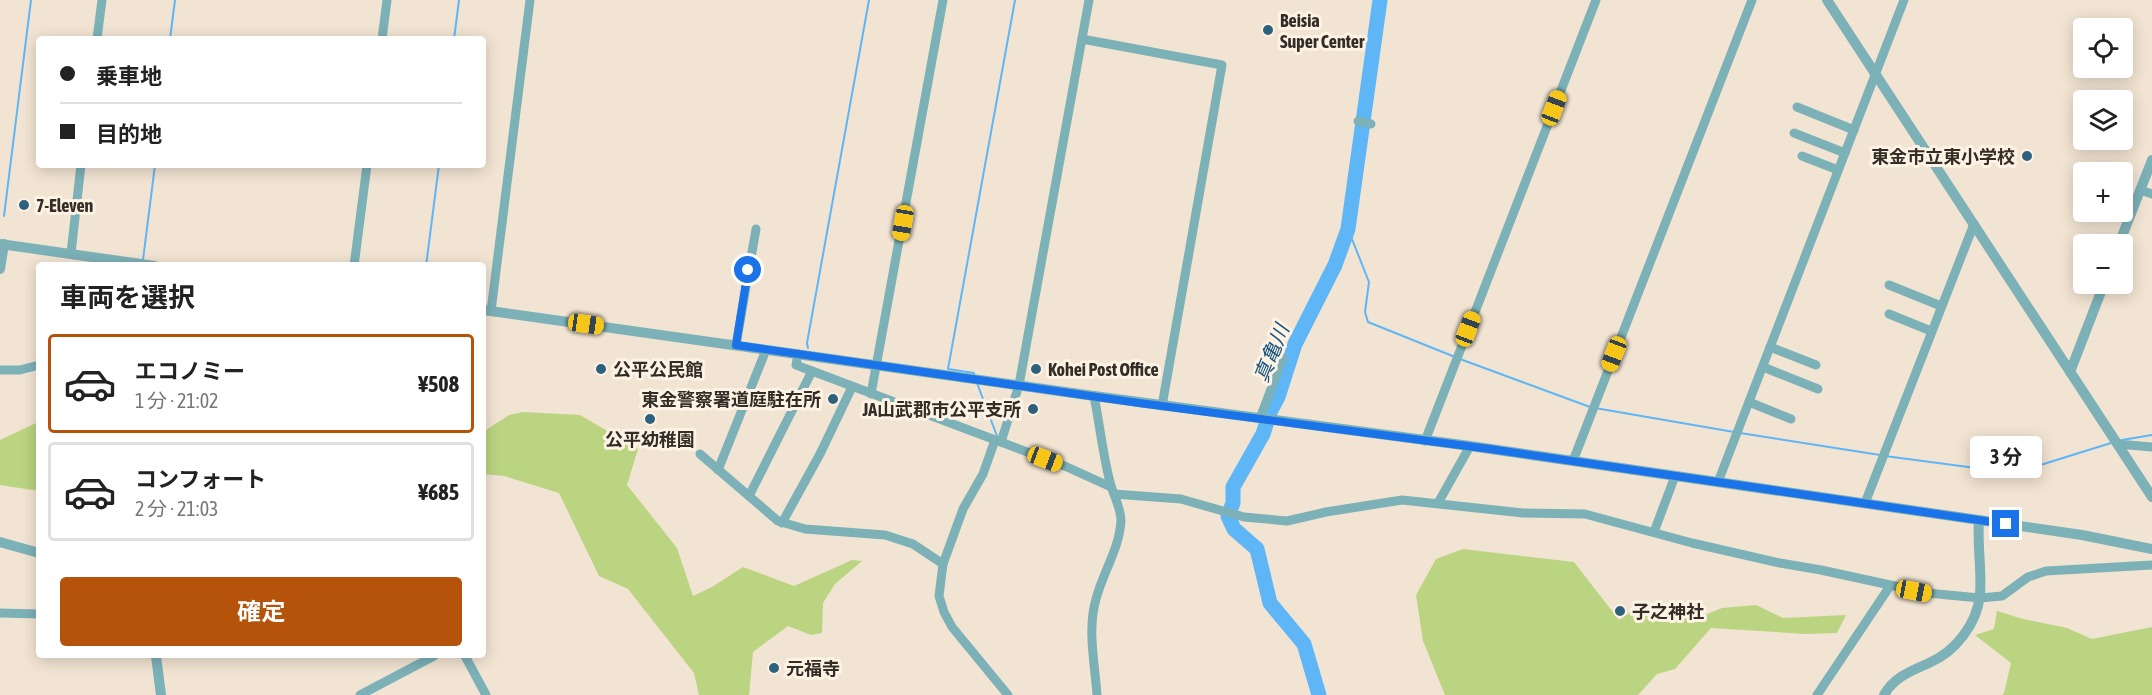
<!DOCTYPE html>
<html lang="ja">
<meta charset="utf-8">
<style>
body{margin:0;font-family:"Asap Condensed","Noto Sans JP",sans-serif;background:#f2f2f2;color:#222;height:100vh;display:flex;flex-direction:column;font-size:22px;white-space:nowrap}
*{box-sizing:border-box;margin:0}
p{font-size:20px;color:#767676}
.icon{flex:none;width:33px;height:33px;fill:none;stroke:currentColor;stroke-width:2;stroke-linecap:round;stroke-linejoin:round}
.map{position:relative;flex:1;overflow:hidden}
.details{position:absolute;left:36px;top:262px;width:450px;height:396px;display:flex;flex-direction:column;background:#fff;border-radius:6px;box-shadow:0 3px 15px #0003}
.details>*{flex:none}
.hud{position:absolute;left:36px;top:36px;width:450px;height:132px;border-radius:6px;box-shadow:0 3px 15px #0003;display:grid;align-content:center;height:132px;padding:0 24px;background:#fff}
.controls{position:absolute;left:2073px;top:18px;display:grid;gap:12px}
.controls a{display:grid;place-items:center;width:60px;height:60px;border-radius:6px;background:#fff;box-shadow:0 3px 15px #0003;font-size:30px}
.end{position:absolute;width:27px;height:27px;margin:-14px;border:8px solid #1a73e8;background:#fff;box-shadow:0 0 0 3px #fff}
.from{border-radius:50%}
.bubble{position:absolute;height:42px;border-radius:6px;background:#fff;box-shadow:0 3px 15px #0003;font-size:20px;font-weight:700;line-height:42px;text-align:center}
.car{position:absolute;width:18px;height:36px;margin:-18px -9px;border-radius:8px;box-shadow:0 0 4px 2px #0007;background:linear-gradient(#f5c518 24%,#345 0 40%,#f5c518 0 76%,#345 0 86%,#f5c518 0)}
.hud b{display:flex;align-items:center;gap:21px;height:57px;font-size:22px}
.hud b+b{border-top:2px solid #e0e0e0}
.hud i{width:15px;height:15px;background:#222}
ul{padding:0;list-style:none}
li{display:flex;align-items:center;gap:18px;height:99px;margin:0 12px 9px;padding:0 12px;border:3px solid #e0e0e0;border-radius:6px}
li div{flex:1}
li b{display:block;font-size:22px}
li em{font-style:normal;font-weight:700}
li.current{border-color:#b45309}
li>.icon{width:54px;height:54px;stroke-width:1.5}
h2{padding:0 24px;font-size:27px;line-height:72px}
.primary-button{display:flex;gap:12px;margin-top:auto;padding:12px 24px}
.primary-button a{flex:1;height:69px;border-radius:6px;background:#b45309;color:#fff;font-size:24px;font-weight:700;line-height:69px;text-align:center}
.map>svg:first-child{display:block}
.green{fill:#bad481}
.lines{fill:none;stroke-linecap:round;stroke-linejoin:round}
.stream{stroke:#5fb6f7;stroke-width:2}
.river{stroke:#5fb6f7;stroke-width:15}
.minor{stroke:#7cb1b8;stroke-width:9}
.tertiary{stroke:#7cb1b8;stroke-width:10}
.route{stroke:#1a73e8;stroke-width:8}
.poi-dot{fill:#2c627e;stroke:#fdf2e3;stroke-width:2}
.labels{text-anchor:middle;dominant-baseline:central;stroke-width:6;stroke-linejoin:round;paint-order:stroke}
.poi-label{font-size:18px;font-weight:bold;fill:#322d26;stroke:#fdf2e3;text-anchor:start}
.water-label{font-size:20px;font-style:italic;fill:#11527d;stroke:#fdf2e3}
</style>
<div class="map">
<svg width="2152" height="695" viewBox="0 0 2152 695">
<rect width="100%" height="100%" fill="#f2e4d2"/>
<g class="green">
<path d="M523 412 580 415 638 449 627 485 677 548 693 596 712 587 743 567 794 586 852 560 862 561 835 584 823 603 822 633 811 635 788 626 753 652 749 695H699L694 673 628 589 599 576 559 493 504 476 483 474V432L509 415Z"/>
<path d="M36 423H39V491L0 485V440Z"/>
<path d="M1463 549 1574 562 1619 620 1645 602 1700 617 1722 608 1756 605 1783 618 1846 615 1837 633 1806 634 1711 628 1675 669 1657 674 1638 695H1445L1423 641 1416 595 1436 559Z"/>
<path d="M1997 611 2023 619 2067 628 2092 639 2152 627V695H2002L2004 693 2011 663 1975 635 1994 629Z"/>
</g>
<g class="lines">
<g class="stream">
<path d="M170 39 175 0"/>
<path d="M454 39 459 0"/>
<path d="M4 216 31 0"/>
<path d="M1348 229 1369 282 1365 312 1368 322 1455 357"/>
<path d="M143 260 155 165"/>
<path d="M426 266 439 165"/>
<path d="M808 348 807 343 869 0"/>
<path d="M1460 359 1590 407"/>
<path d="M974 374V373L948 369 1015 0"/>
<path d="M977 383 997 436"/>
<path d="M1595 408 1734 432"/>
<path d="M1740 433 1880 455"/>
<path d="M2122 440 2152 435"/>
<path d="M1885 456 2006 472H2018L2111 443"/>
</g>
<path class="river" d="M1319 695 1304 644 1270 603 1257 549 1234 529 1228 516 1233 503V487L1263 434 1270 412 1278 397 1295 344 1335 265 1348 229 1380 0"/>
<g class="minor">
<path d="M97 39 102 0"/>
<path d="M382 39 387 0"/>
<path d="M1082 39 1222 65 1162 406"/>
<path d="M1797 107 1854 130"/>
<path d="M1358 121 1371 124"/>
<path d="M1794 133 1845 153"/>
<path d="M1802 156 1838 170"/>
<path d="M2140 190 2152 194"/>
<path d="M71 253 81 165"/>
<path d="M354 266 367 165"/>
<path d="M1889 285 1941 306"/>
<path d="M491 311 530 0"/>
<path d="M1889 314 1931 331"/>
<path d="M736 345 756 229"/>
<path d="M1770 347 1816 365"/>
<path d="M798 354 796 365 1067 467 1111 487"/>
<path d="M1763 367 1818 389"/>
<path d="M0 370H20L39 365"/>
<path d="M871 394 943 0"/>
<path d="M1094 396C1100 426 1103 457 1111 486 1115 498 1121 509 1121 521 1119 550 1103 572 1096 599 1087 630 1095 664 1097 695"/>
<path d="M1749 402 1791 419"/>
<path d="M1260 418 1283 358"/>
<path d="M995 440 983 474 963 509 943 564 939 596 944 612 952 627 1008 695"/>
<path d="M1425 441 1596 0"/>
<path d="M1001 442 1019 385 1089 0"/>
<path d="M2117 444 2152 447"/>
<path d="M700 454 778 521 805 529 885 535 913 544 943 564"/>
<path d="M1573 461 1752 0"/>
<path d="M718 470 766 350"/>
<path d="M1718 482 1904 0"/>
<path d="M1114 494 1181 499 1244 517 1287 521 1326 512 1402 500 1523 513 1585 514 1692 543 1780 563 1821 570 1927 593 1980 598 2002 596 2028 577 2046 571 2152 565"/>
<path d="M749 496 812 371"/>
<path d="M1438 503 1470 446"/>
<path d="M1865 503 1974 224"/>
<path d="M782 523 820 454 852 387"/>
<path d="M1654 532 1675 476"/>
<path d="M0 613 39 614"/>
<path d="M465 656 486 695"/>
<path d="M360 695 434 656"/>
<path d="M1817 695 1890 586"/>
</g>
<g class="tertiary">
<path d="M1827 0 2152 497"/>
<path d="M0 244 155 266"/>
<path d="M2119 244 2152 160"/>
<path d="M0 269 4 244"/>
<path d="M483 310 1094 396 1470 446 2082 535 2152 549"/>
<path d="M2070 372 2104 284"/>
<path d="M0 542 39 553"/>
<path d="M156 656 161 695"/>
<path d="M1884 695C1894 677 1911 671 1929 663 1955 652 1977 624 1980 595 1982 570 1977 545 1979 520"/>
</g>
</g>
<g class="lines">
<path class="route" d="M748 270 736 345 1139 403 1490 449 2006 524"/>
</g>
<g class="poi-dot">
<circle cx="1268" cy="30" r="6"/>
<circle cx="2027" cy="156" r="6"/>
<circle cx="24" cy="205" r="6"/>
<circle cx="601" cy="369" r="6"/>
<circle cx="1036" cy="369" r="6"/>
<circle cx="833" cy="399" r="6"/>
<circle cx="1033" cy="409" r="6"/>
<circle cx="650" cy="419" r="6"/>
<circle cx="1620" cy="611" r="6"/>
<circle cx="774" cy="668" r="6"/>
</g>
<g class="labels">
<g class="poi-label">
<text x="1280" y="20">Beisia<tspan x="1280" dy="21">Super Center</tspan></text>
<text x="2015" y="156" text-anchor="end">東金市立東小学校</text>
<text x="36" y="205">7-Eleven</text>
<text x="613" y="369">公平公民館</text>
<text x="1048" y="369">Kohei Post Office</text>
<text x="821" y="399" text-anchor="end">東金警察署道庭駐在所</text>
<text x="1021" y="409" text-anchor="end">JA山武郡市公平支所</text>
<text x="650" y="439" text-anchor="middle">公平幼稚園</text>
<text x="1632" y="611">子之神社</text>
<text x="786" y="668">元福寺</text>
</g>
<g class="water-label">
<text transform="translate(1271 353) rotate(-68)">真亀川</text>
</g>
</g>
</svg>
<div class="controls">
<a><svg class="icon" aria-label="locate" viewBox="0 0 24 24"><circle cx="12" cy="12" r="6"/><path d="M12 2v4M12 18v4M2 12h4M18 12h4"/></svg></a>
<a><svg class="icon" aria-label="layers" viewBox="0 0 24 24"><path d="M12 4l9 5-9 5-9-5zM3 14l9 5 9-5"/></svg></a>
<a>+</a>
<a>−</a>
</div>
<i class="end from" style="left:748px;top:270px"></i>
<i class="end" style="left:2006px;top:524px"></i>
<div class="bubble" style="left:1970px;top:436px;width:72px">3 分</div>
<i class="car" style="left:1554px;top:108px;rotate:21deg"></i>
<i class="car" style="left:903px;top:223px;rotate:190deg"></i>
<i class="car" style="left:586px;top:324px;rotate:98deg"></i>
<i class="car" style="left:1468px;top:329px;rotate:21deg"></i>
<i class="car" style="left:1614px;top:354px;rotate:201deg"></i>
<i class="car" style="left:1045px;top:459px;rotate:111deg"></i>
<i class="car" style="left:1914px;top:591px;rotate:101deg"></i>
<div class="hud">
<b><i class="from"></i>乗車地</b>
<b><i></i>目的地</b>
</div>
<section class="details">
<h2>車両を選択</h2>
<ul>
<li class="current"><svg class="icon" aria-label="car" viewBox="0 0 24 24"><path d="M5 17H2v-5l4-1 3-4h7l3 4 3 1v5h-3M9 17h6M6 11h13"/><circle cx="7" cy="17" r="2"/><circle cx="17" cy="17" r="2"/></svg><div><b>エコノミー</b><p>1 分 · 21:02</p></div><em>¥508</em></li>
<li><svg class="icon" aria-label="car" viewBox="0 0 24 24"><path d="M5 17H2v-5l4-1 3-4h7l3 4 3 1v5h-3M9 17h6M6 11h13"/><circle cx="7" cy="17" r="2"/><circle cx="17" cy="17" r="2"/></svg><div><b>コンフォート</b><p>2 分 · 21:03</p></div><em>¥685</em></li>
</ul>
<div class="primary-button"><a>確定</a></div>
</section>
</div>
